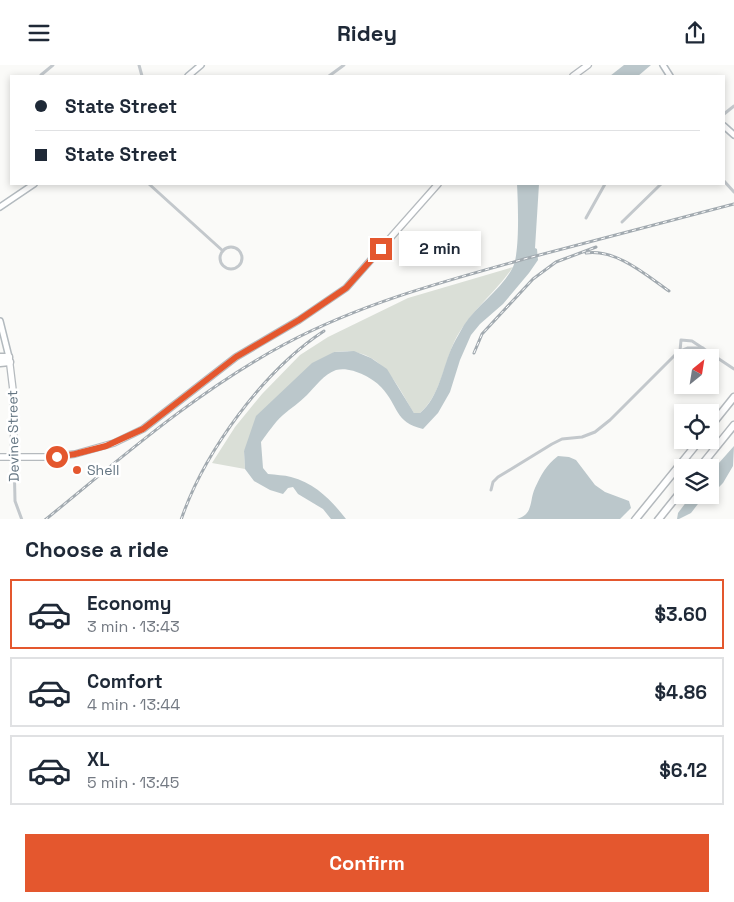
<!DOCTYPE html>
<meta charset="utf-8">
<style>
body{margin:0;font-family:"Space Grotesk",sans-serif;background:#f6f6f7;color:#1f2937;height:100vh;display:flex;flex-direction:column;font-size:19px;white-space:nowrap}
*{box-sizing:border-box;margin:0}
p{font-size:16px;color:#747a83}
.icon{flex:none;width:28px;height:28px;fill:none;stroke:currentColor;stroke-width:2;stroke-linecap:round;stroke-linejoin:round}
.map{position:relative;height:454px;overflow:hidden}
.panel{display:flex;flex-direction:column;background:#fff;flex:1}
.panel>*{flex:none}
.guide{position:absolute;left:10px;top:10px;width:715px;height:110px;border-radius:0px;box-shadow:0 2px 8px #0003;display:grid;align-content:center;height:110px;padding:0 25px;background:#fff}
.needle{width:32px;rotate:30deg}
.buttons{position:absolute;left:674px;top:284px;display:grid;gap:10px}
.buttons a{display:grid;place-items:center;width:45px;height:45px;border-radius:0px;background:#fff;box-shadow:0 2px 8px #0003;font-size:25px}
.end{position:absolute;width:22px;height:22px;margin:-11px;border:6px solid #e4572e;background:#fff;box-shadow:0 0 0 2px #fff}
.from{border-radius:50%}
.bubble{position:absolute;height:35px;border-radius:0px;background:#fff;box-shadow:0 2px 8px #0003;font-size:16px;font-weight:800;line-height:35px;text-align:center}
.guide b{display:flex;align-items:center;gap:18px;height:48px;font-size:19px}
.guide b+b{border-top:1px solid #e0e1e3}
.guide i{width:12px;height:12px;background:#1f2937}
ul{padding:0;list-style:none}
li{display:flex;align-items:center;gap:15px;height:70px;margin:0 10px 8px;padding:0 15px;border:2px solid #e0e1e3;border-radius:0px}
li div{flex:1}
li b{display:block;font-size:19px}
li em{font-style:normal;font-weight:800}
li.current{border-color:#e4572e}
li>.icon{width:45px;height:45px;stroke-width:1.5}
h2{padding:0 25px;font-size:22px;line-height:60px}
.button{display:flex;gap:10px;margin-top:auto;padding:10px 25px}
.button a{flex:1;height:58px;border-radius:0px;background:#e4572e;color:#fff;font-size:20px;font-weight:800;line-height:58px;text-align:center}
header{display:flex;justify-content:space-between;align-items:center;height:65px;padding:0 25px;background:#fff;font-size:22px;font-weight:800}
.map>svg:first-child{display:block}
.green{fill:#dadfd7}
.water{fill:#bbc7cb}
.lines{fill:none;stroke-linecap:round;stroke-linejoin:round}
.secondary-casing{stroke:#b3babf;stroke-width:8}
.primary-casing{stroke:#b5babe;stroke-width:8}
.motorway-casing{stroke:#b4b9bd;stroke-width:9}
.minor{stroke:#c3c8cc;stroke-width:3}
.secondary{stroke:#fff;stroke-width:5}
.primary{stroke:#fff;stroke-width:5.5}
.motorway{stroke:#fff;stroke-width:6}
.rail-casing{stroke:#a2aab0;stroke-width:3}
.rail{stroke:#fff;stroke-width:1;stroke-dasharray:4;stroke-linecap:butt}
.route{stroke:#e4572e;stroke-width:6}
.poi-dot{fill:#e4572e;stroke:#fff;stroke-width:2}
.labels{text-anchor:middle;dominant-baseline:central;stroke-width:5;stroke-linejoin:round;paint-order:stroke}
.street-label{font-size:14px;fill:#657683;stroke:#fff}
.poi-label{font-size:14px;fill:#657683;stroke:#fff;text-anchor:start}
</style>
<header><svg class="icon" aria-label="menu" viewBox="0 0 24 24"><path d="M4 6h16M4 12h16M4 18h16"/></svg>Ridey<svg class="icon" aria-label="share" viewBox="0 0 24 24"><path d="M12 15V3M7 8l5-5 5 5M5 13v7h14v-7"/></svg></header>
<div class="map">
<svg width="734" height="455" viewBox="0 0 734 455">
<rect width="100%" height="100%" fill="#fafaf8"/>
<path class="green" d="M513 202C494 230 465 250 452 282 443 305 439 331 420 348H414C399 324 386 292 354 287 348 285 340 287 334 287L244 386 245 404 212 398 235 362 262 329 300 290 328 272 408 233Z"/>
<g class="water">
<path d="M624 0H651L638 11H610Z"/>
<path d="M517 119H539L535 183 537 184 538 195 529 208 503 239 480 259 471 270 460 295 450 327 438 348 423 364C394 357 399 341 381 322 372 312 350 301 336 305 324 309 315 322 307 330 299 338 291 343 283 350 274 358 268 368 261 377L263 403 268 409C276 410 284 410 291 412 315 418 332 436 346 454H331L323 444 298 429 293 422 288 423 283 429 270 425 254 416 245 404 244 386 256 351 312 298 334 287 354 286 371 293 387 304 414 348H420C440 331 442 303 453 280 456 274 460 267 464 260 477 240 503 223 513 202 520 187 518 137 517 119Z"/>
<path d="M734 381 733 401 723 418 711 430 701 435 691 448 679 454H677L678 448 690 432 710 430V408Z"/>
<path d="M558 391 569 392 576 395 595 420 605 427 629 436 631 443 620 454H517C534 449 529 436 535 423 541 410 546 400 558 391Z"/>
</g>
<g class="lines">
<g class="secondary-casing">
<g id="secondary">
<path d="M663 0 670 11"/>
<path d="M188 11 201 0"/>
<path d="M724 61 734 70"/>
<path d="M0 142 34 119"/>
<path d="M0 256 9 292"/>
</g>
</g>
<g class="primary-casing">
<g id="primary">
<path d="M573 11 588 0"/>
<path d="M9 292 13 325 14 392"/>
<path d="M0 392H50L75 389 114 378 143 364 236 292 299 255 346 223 438 119"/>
</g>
</g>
<g class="motorway-casing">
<g id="motorway">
<path d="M0 292H9"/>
<path d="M0 298 10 297"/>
<path d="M710 362 734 332"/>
<path d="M700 402 734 360"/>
<path d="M635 455 700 375"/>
<path d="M658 455 682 425"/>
</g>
</g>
<g class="minor">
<path d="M139 0 142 11"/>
<path d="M41 10 53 0"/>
<path d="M329 11 344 0"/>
<path d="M724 49 734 41"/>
<path d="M724 116 734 127"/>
<path d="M149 119 223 186"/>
<path d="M586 153 605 119"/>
<path d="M622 157 661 119"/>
<circle cx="231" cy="193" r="11"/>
<path d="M680 286 681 275 692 276 734 304"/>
<path d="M14 392 15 436 22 455"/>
<path d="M491 425 493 417 498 412 552 379 562 374 582 372 595 367 610 355 678 287 688 283H703"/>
</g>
<use href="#secondary" class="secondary"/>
<use href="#primary" class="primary"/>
<use href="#motorway" class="motorway"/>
<g class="rail-casing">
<g id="rail">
<path d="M586 188C617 184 646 210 669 226"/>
<path d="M474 288 482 269 533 214 556 197 596 182"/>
<path d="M45 455C122 392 197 326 285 279 362 238 445 216 528 193 597 175 665 157 734 139"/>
<path d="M181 455C204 387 264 305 324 266"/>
</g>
</g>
<use href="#rail" class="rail"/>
</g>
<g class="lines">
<path class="route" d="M57 392 75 389 106 381 143 364 236 292 299 255 346 223 381 184"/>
</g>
<circle class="poi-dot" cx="77" cy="405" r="5"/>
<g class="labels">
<g class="street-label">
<text transform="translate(13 371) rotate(-91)">Devine Street</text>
</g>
<g class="poi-label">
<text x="87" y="405">Shell</text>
</g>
</g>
</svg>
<div class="buttons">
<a><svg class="needle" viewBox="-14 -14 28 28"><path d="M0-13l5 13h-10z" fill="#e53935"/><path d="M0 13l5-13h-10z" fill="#747a83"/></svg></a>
<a><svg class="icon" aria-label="locate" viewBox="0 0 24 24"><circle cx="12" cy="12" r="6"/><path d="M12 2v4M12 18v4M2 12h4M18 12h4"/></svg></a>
<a><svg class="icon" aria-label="layers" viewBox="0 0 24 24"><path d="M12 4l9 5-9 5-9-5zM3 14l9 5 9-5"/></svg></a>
</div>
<i class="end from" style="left:57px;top:392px"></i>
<i class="end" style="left:381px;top:184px"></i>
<div class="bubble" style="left:399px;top:166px;width:82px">2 min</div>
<div class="guide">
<b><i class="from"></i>State Street</b>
<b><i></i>State Street</b>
</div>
</div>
<section class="panel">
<h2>Choose a ride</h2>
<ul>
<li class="current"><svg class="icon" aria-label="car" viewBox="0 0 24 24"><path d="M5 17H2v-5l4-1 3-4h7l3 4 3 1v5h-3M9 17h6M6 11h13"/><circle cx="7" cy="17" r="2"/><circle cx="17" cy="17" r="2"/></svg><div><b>Economy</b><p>3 min · 13:43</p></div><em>$3.60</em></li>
<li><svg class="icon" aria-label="car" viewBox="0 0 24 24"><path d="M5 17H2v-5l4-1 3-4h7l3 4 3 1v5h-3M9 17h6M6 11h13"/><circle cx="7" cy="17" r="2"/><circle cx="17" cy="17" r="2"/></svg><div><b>Comfort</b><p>4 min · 13:44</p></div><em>$4.86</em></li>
<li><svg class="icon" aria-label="car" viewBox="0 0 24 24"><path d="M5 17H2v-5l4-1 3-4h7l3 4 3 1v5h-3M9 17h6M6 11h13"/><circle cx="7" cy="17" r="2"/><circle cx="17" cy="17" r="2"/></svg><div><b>XL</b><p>5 min · 13:45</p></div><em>$6.12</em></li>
</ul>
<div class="button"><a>Confirm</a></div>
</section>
